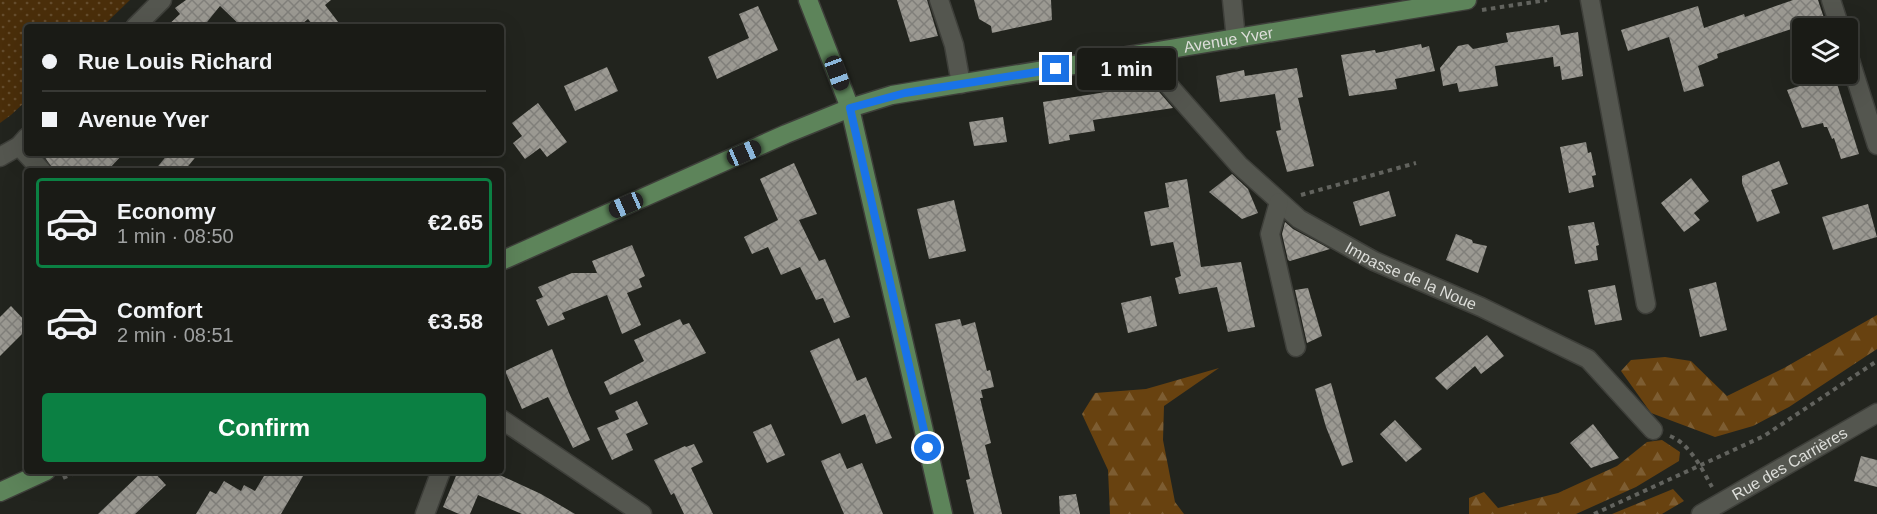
<!DOCTYPE html>
<meta charset="utf-8">
<style>
body{margin:0;font-family:Helvetica,sans-serif;background:#23241f;color:#f1f3f6;height:100vh;display:flex;flex-direction:column;font-size:22px;white-space:nowrap}
*{box-sizing:border-box;margin:0}
p{font-size:20px;color:#9fa1a1}
.icon{flex:none;width:33px;height:33px;fill:none;stroke:currentColor;stroke-width:2;stroke-linecap:round;stroke-linejoin:round}
.map{position:relative;flex:1;overflow:hidden}
.details{position:absolute;left:24px;top:168px;width:480px;height:306px;display:flex;flex-direction:column;background:#1a1b16;border-radius:6px;box-shadow:0 6px 24px #0002,0 0 0 2px #383935}
.details>*{flex:none}
.guide{position:absolute;left:24px;top:24px;width:480px;height:132px;border-radius:6px;box-shadow:0 6px 24px #0002,0 0 0 2px #383935;display:grid;align-content:center;height:132px;padding:0 18px;background:#1a1b16}
.tools{position:absolute;left:1792px;top:18px;display:grid;gap:12px}
.tools a{display:grid;place-items:center;width:66px;height:66px;border-radius:6px;background:#1a1b16;box-shadow:0 6px 24px #0002,0 0 0 2px #383935;font-size:30px}
.end{position:absolute;width:27px;height:27px;margin:-14px;border:8px solid #1a73e8;background:#fff;box-shadow:0 0 0 3px #fff}
.from{border-radius:50%}
.bubble{position:absolute;height:42px;border-radius:6px;background:#1a1b16;box-shadow:0 6px 24px #0002,0 0 0 2px #383935;font-size:20px;font-weight:700;line-height:42px;text-align:center}
.car{position:absolute;width:18px;height:36px;margin:-18px -9px;border-radius:8px;box-shadow:0 0 4px 2px #0007;background:linear-gradient(#222 24%,#8ab4d8 0 40%,#222 0 76%,#8ab4d8 0 86%,#222 0)}
.guide b{display:flex;align-items:center;gap:21px;height:57px;font-size:22px}
.guide b+b{border-top:2px solid #383935}
.guide i{width:15px;height:15px;background:#f1f3f6}
ul{padding:10px 0 0;list-style:none}
li{display:flex;align-items:center;gap:18px;height:90px;margin:0 12px 9px;padding:0 6px;border:3px solid transparent;border-radius:6px}
li div{flex:1}
li b{display:block;font-size:22px}
li em{font-style:normal;font-weight:700}
li.current{border-color:#0b8043}
li>.icon{width:54px;height:54px;stroke-width:1.5}
.primary-button{display:flex;gap:12px;margin-top:auto;padding:12px 18px}
.primary-button a{flex:1;height:69px;border-radius:6px;background:#0b8043;color:#fff;font-size:24px;font-weight:700;line-height:69px;text-align:center}
.map>svg:first-child{display:block}
.forest{fill:url(#forest-firs)}
.park{fill:url(#park-dots)}
.building{fill:url(#building-cross-hatch)}
.lines{fill:none;stroke-linecap:round;stroke-linejoin:round}
.minor-casing{stroke:#3e3f3a;stroke-width:21}
.major-casing{stroke:#3e3f3a;stroke-width:21}
.path{stroke:#62635e;stroke-width:4;stroke-dasharray:4.5 4.5;stroke-linecap:butt}
.minor{stroke:#54564f;stroke-width:18}
.major{stroke:#5d845a;stroke-width:18}
.route{stroke:#1a73e8;stroke-width:8}
.labels{text-anchor:middle;dominant-baseline:central;stroke-width:6;stroke-linejoin:round;paint-order:stroke}
.street-label{font-size:16px;fill:#dddeda;stroke:#22241e}
</style>
<div class="map">
<svg width="1877" height="514" viewBox="0 0 1877 514">
<defs>
<pattern id="forest-firs" width="22" height="20" patternUnits="userSpaceOnUse" patternTransform="scale(1.5)"><rect width="22" height="20" fill="#684210"/><path d="M5 1l3.5 6h-7zM16 11l3.5 6h-7z" fill="#7d5d32"/></pattern>
<pattern id="park-dots" width="8" height="8" patternUnits="userSpaceOnUse" patternTransform="scale(1.5)"><rect width="8" height="8" fill="#4a2e0a"/><path d="M2 2h.1M6 6h.1" fill="none" stroke="#644c2d" stroke-width="1.8" stroke-linecap="round"/></pattern>
<pattern id="building-cross-hatch" width="8" height="8" patternUnits="userSpaceOnUse" patternTransform="scale(1.5)"><rect width="8" height="8" fill="#9b9992"/><path d="M0 0l8 8M0 8l8-8" fill="none" stroke="#807f7a"/></pattern>
</defs>
<rect width="100%" height="100%" fill="#22241e"/>
<g class="forest">
<path d="M1877 315V349L1789 407 1753 426 1715 437 1651 413 1621 371 1631 360 1665 357 1691 361 1727 396 1784 368Z"/>
<path d="M1219 368 1164 406 1163 440 1175 502 1184 514H1110L1108 470 1082 414 1095 393 1146 389Z"/>
<path d="M1662 440 1680 452 1679 461 1636 487 1576 514H1469V498L1484 492 1498 508 1558 493 1617 466 1647 442Z"/>
<path d="M1673 489 1684 501 1662 514H1612Z"/>
</g>
<path class="park" d="M0 0H130L102 27H27V100L11 115 0 123Z"/>
<g class="building">
<path d="M186 0H331L325 5 342 27H314L308 19 298 27H242L220 6 203 27H166L180 14 175 8Z"/>
<path d="M897 0H927L938 36 910 42Z"/>
<path d="M974 0H1051L1052 20 992 33 991 26 979 19Z"/>
<path d="M1793 0H1818L1824 18 1717 54 1718 58 1698 66 1704 86 1684 92 1669 37 1628 51 1621 30 1698 6 1704 28 1744 14 1745 17Z"/>
<path d="M758 6 778 50 717 79 708 57 749 38 739 14Z"/>
<path d="M1559 25 1561 35 1578 32 1583 76 1562 80 1560 66 1554 67 1553 57 1495 66 1498 86 1459 92 1457 83 1443 86 1440 68 1458 46 1468 44 1473 49 1508 42 1506 33Z"/>
<path d="M1421 44 1422 48 1429 46 1435 71 1395 79 1397 89 1349 96 1341 55 1375 50 1376 53Z"/>
<path d="M607 67 618 91 575 111 564 86Z"/>
<path d="M1297 68 1303 97 1298 98 1314 166 1287 172 1276 131 1281 130 1275 94 1220 102 1216 76 1244 70 1245 76Z"/>
<path d="M1806 74H1834L1859 154 1841 159 1834 138 1832 139 1827 127H1824L1823 123 1802 128 1787 90 1809 83Z"/>
<path d="M1148 79 1173 108 1093 120 1095 131 1069 135 1070 140 1049 144 1043 102 1106 92 1105 86Z"/>
<path d="M538 103 567 142 547 157 540 148 525 159 513 143 522 136 512 123Z"/>
<path d="M1003 117 1007 142 974 146 969 122Z"/>
<path d="M1586 142 1588 153 1591 152 1596 175 1592 176 1594 187 1569 193 1560 147Z"/>
<path d="M42 153H124L107 171H54Z"/>
<path d="M169 153H199L184 171H154Z"/>
<path d="M1779 161 1788 184 1771 190 1780 213 1757 222 1742 183V176Z"/>
<path d="M794 163 817 214 799 220 819 261 825 259 850 317 834 323 823 298 816 300 800 267 781 275 768 247 752 254 744 237 778 220 760 179Z"/>
<path d="M1232 174 1248 189 1258 213 1242 219 1209 192Z"/>
<path d="M1691 178 1709 201 1694 213 1700 220 1684 232 1661 203Z"/>
<path d="M1187 179 1201 267 1241 262 1255 327 1228 332 1217 287 1179 294 1175 278 1181 276 1173 242 1151 246 1144 212 1169 207 1165 183Z"/>
<path d="M1389 191 1396 216 1360 226 1353 202Z"/>
<path d="M954 200 966 251 929 259 917 209Z"/>
<path d="M1868 204 1877 237 1833 250 1822 217Z"/>
<path d="M1285 222 1293 229 1330 249 1290 261 1288 260 1282 234Z"/>
<path d="M1594 222 1599 245 1596 246 1598 260 1575 264 1568 226Z"/>
<path d="M1456 234 1472 240 1473 243 1487 246 1478 273 1446 260Z"/>
<path d="M632 245 645 276 639 279 642 287 627 293 641 325 622 334 607 295 562 313 565 319 548 326 536 300 543 297 538 287 572 273H597L592 261Z"/>
<path d="M1716 282 1727 330 1700 337 1689 289Z"/>
<path d="M1615 285 1622 320 1595 325 1588 290Z"/>
<path d="M1308 288 1322 336 1307 343 1295 290Z"/>
<path d="M1151 296 1157 326 1128 333 1121 303Z"/>
<path d="M11 306 27 323V329L0 356V317Z"/>
<path d="M680 319 683 325 689 323 706 353 610 395 604 382 644 361 634 340Z"/>
<path d="M960 319 962 326 975 322 987 371 990 370 994 387 981 390 983 398H980L991 443 985 445 1002 514H974L966 480 970 479 935 324Z"/>
<path d="M1487 335 1504 356 1481 374 1475 366 1447 390 1435 378Z"/>
<path d="M839 338 857 381 866 377 892 438 876 444 865 414 842 424 810 351Z"/>
<path d="M552 349 569 393 590 440 573 448 548 397 522 409 505 371Z"/>
<path d="M1331 383 1353 462 1342 466 1326 427 1315 389Z"/>
<path d="M637 401 648 424 626 434 633 450 612 460 597 428 619 419 615 411Z"/>
<path d="M1395 420 1422 449 1406 462 1380 434Z"/>
<path d="M771 424 785 455 767 463 753 432Z"/>
<path d="M1593 424 1619 458 1591 468 1570 443Z"/>
<path d="M694 444 703 462 691 468 713 514H684L674 493 671 495 654 460 685 446 686 447Z"/>
<path d="M840 453 847 469 862 463 883 514H844L821 461Z"/>
<path d="M1861 456 1877 460V487L1854 481Z"/>
<path d="M143 471H153L166 485 135 514H98Z"/>
<path d="M267 471H306L281 514H196L210 491 216 494 224 481 241 491 244 485 255 491Z"/>
<path d="M458 471H491L541 494 575 514H522L478 495 470 514H459L443 507Z"/>
<path d="M1076 494 1080 514H1060L1059 496Z"/>
</g>
<g class="lines">
<g class="minor-casing">
<g id="minor">
<path d="M939 0 954 45 961 84"/>
<path d="M1232 0 1236 39"/>
<path d="M1590 0 1646 304"/>
<path d="M1831 0 1840 28"/>
<path d="M135 27 162 0"/>
<path id="s1" d="M1150 53 1155 70 1239 165 1299 219 1374 261 1481 307 1588 359 1653 430"/>
<path d="M1848 54 1877 145"/>
<path d="M19 146 42 171"/>
<path d="M0 157 19 146 27 137"/>
<path d="M1279 202 1270 234 1296 347"/>
<path d="M501 419 642 514"/>
<path d="M425 514 441 471"/>
<path id="s2" d="M1701 514 1877 413"/>
</g>
</g>
<g class="major-casing">
<g id="major">
<path d="M808 0 850 108 943 514"/>
<path id="s3" d="M501 261 786 134 850 108 892 95 1467 0"/>
<path d="M0 492 46 471"/>
</g>
</g>
<g class="path">
<path d="M1482 10 1547 0"/>
<path d="M1301 195 1416 163"/>
<path d="M1670 436C1690 444 1702 469 1712 487"/>
<path d="M63 478 79 471"/>
<path d="M1594 514 1764 436 1877 361"/>
</g>
<use href="#minor" class="minor"/>
<use href="#major" class="major"/>
</g>
<g class="lines">
<path class="route" d="M928 448 850 108 905 93 1056 69"/>
</g>
<g class="labels">
<g class="street-label">
<text stroke="none"><textPath href="#s3" startOffset="766">Avenue Yver</textPath></text>
<text stroke="none"><textPath href="#s1" startOffset="351">Impasse de la Noue</textPath></text>
<text stroke="none"><textPath href="#s2" startOffset="102">Rue des Carrières</textPath></text>
</g>
</g>
</svg>
<div class="tools">
<a><svg class="icon" aria-label="layers" viewBox="0 0 24 24"><path d="M12 4l9 5-9 5-9-5zM3 14l9 5 9-5"/></svg></a>
</div>
<i class="end from" style="left:928px;top:448px"></i>
<i class="end" style="left:1056px;top:69px"></i>
<div class="bubble" style="left:1077px;top:48px;width:99px">1 min</div>
<i class="car" style="left:837px;top:73px;rotate:160deg"></i>
<i class="car" style="left:744px;top:153px;rotate:66deg"></i>
<i class="car" style="left:626px;top:205px;rotate:246deg"></i>
<div class="guide">
<b><i class="from"></i>Rue Louis Richard</b>
<b><i></i>Avenue Yver</b>
</div>
<section class="details">
<ul>
<li class="current"><svg class="icon" aria-label="car" viewBox="0 0 24 24"><path d="M5 17H2v-5l4-1 3-4h7l3 4 3 1v5h-3M9 17h6M6 11h13"/><circle cx="7" cy="17" r="2"/><circle cx="17" cy="17" r="2"/></svg><div><b>Economy</b><p>1 min · 08:50</p></div><em>€2.65</em></li>
<li><svg class="icon" aria-label="car" viewBox="0 0 24 24"><path d="M5 17H2v-5l4-1 3-4h7l3 4 3 1v5h-3M9 17h6M6 11h13"/><circle cx="7" cy="17" r="2"/><circle cx="17" cy="17" r="2"/></svg><div><b>Comfort</b><p>2 min · 08:51</p></div><em>€3.58</em></li>
</ul>
<div class="primary-button"><a>Confirm</a></div>
</section>
</div>
